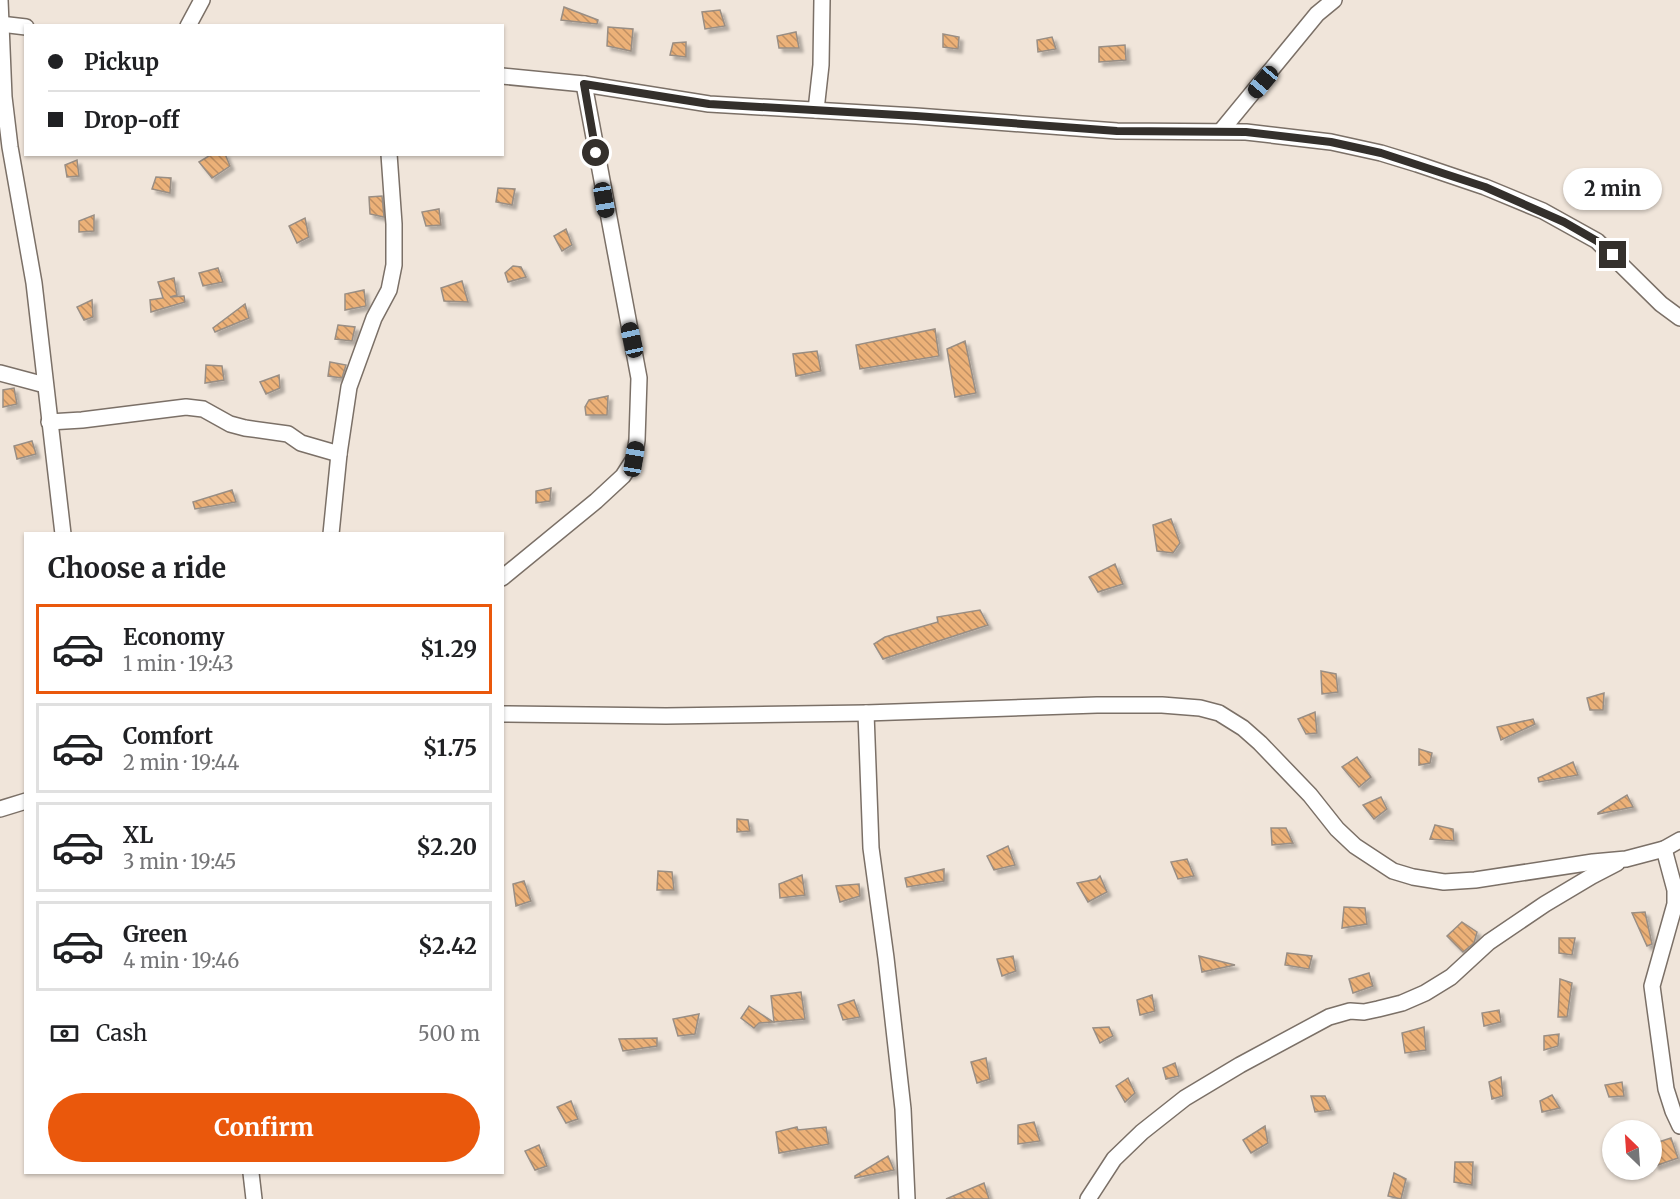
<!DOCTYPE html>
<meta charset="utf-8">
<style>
body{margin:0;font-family:Merriweather,serif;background:#f6f6f6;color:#202124;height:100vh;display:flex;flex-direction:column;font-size:22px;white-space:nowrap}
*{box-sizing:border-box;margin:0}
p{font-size:20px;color:#757577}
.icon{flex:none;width:33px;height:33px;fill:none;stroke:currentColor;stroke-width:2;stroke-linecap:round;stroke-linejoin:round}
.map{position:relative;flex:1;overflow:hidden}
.details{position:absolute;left:24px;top:532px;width:480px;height:642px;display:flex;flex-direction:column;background:#fff;border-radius:0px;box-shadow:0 2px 4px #0004}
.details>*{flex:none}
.top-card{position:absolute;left:24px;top:24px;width:480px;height:132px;border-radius:0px;box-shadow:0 2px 4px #0004;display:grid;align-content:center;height:132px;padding:0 24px;background:#fff}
.needle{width:39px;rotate:335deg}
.buttons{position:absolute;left:1602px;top:1120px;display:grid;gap:12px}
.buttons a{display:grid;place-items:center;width:60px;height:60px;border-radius:50%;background:#fff;box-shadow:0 2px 4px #0004;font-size:30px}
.end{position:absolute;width:27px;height:27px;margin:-14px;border:8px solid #34302c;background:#fff;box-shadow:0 0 0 3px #fff}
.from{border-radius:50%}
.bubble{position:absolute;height:42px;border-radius:21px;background:#fff;box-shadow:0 2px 4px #0004;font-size:20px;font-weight:700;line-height:42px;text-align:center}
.car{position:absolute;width:18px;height:36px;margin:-18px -9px;border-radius:8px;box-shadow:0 0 4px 2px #0007;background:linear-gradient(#222 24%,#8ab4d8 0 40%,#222 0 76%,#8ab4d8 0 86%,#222 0)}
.top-card b{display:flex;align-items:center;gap:21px;height:57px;font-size:22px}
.top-card b+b{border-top:2px solid #e0e0e0}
.top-card i{width:15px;height:15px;background:#202124}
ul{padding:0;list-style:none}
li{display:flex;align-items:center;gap:18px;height:90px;margin:0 12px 9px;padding:0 12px;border:3px solid #e0e0e0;border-radius:0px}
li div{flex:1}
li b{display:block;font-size:22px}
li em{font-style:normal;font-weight:700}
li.active{border-color:#ea580c}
li>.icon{width:54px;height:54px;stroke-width:1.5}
h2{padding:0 24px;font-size:27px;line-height:72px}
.pay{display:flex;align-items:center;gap:15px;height:66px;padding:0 24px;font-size:22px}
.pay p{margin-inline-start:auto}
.primary-button{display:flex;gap:12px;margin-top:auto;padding:12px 24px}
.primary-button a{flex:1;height:69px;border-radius:36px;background:#ea580c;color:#fff;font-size:24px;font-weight:700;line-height:69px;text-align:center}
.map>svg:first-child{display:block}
.building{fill:url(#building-back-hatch);stroke:#998e84;stroke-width:1.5;filter:url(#shadow)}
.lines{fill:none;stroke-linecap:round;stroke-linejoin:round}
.minor-casing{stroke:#7b7067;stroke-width:18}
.minor{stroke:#fff;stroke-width:15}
.route{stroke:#34302c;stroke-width:8}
</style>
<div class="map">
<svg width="1680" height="1199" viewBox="0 0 1680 1199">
<defs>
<pattern id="building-back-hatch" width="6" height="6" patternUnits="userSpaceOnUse" patternTransform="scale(1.5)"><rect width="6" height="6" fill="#ecb178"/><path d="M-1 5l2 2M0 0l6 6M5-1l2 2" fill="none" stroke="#c09063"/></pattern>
<filter id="shadow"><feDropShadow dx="4" dy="4" stdDeviation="1.5" flood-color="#0004"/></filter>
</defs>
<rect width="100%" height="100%" fill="#f0e5da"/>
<g class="building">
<path d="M564 7 598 20 597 24 561 20Z"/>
<path d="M720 10 725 26 705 29 702 12Z"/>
<path d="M608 27 633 29 631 51 607 46Z"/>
<path d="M796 32 799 48H779L777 36Z"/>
<path d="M943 34 959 37 958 49 943 47Z"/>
<path d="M1052 37 1056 49 1038 52 1037 40Z"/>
<path d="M686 42V57L670 55 673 43Z"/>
<path d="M1125 45 1126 60 1099 62V47Z"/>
<path d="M212 154H225L230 166 212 178 199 162Z"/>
<path d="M77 160 79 176 67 177 65 165Z"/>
<path d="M156 177 171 178 170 193 152 189Z"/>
<path d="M498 188 515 189 512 205 496 202Z"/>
<path d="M382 196 384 217 370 214 369 197Z"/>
<path d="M439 209 441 225 426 226 422 212Z"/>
<path d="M94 215V231L79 232V221Z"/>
<path d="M305 218 309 237 297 243 289 226Z"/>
<path d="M566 229 572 245 562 251 554 236Z"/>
<path d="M513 266 521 267 526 277 508 282 505 273Z"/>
<path d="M218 268 223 282 203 286 199 273Z"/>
<path d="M174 278 177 295 170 297 184 296 185 302 151 312 150 300 163 298 158 282Z"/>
<path d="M462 281 468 302 444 301 441 288Z"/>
<path d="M364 290 366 306 345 310V294Z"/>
<path d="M92 300 93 317 84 320 77 307Z"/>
<path d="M245 304 249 318 215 332 213 328Z"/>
<path d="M338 325 355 327 352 341 335 339Z"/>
<path d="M935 329 939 356 860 369 856 345Z"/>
<path d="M965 341 976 393 955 397 947 349Z"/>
<path d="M817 351 821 371 796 376 793 354Z"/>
<path d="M330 362 346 365 342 378 328 376Z"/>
<path d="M206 365 222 366 224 380 205 383Z"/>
<path d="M279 375 280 388 266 394 260 382Z"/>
<path d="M14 388 17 404 3 407V390Z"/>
<path d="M608 396 607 415H586L585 407 589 400Z"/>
<path d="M32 441 36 454 17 459 14 446Z"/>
<path d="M551 488 550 501 536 503V491Z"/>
<path d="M232 490 236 502 195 509 193 502Z"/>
<path d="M1171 519 1180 543 1173 553 1157 551 1153 525Z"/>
<path d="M1115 564 1123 584 1098 592 1089 577Z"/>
<path d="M980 610 988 625 883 659 874 644 885 637 938 622 937 617Z"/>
<path d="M1321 671 1336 674 1338 692 1322 694Z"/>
<path d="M1604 693 1603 710H1590L1587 698Z"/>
<path d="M1315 712 1317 733 1306 734 1298 719Z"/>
<path d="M1533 719 1535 724 1501 740 1497 727Z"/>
<path d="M1419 749 1432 753 1430 763 1419 765Z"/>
<path d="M1357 757 1371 777 1359 787 1342 767Z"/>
<path d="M1573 762 1578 775 1539 782 1538 778Z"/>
<path d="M1627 795 1633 807 1598 814V813Z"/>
<path d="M1381 797 1387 809 1374 819 1363 805Z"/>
<path d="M737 819 748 820 750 831 737 832Z"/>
<path d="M1435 825 1453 829 1454 841 1430 839Z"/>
<path d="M1271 828H1286L1293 843 1272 845Z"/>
<path d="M1008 846 1015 865 994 870 987 856Z"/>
<path d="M1187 859 1194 876 1178 879 1171 862Z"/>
<path d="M944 869V881L907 887 905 878Z"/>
<path d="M658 871 672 872 674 890H657Z"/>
<path d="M802 875 805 895 780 898 779 884Z"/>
<path d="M1100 876 1107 892 1088 902 1077 883 1097 879Z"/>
<path d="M524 881 531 901 516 906 513 884Z"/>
<path d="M859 884 860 896 840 902 836 886Z"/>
<path d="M1344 907 1365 908 1367 924 1342 928Z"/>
<path d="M1645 912 1652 944 1647 946 1632 913Z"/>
<path d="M1462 922 1477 932 1474 943 1463 952 1447 936Z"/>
<path d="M1559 938H1575L1572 955 1559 953Z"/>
<path d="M1287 953 1312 956 1309 969 1285 965Z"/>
<path d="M1013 956 1016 971 1002 976 997 959Z"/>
<path d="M1199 956 1235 965 1202 972Z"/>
<path d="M1369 973 1373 986 1353 993 1349 979Z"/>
<path d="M1560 979 1572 983 1567 1017H1558Z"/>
<path d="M801 992 805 1019 774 1022 771 996Z"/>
<path d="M1152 995 1155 1011 1140 1015 1137 1000Z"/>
<path d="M854 1000 860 1017 843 1020 838 1005Z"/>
<path d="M749 1006 773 1022 759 1023 754 1028 741 1018Z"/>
<path d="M1499 1010 1501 1022 1484 1026 1482 1013Z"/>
<path d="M699 1014 695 1034 678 1036 673 1019Z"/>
<path d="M1109 1027 1113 1036 1100 1043 1093 1028Z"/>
<path d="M1424 1027 1426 1050 1405 1053 1402 1033Z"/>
<path d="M1559 1034 1558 1046 1544 1050V1036Z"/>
<path d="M657 1038V1046L623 1051 619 1039Z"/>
<path d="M986 1058 990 1079 977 1083 971 1062Z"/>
<path d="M1175 1063 1179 1076 1166 1079 1163 1068Z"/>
<path d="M1501 1077 1503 1096 1492 1099 1489 1082Z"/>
<path d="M1128 1078 1135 1093 1125 1102 1116 1086Z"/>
<path d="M1622 1082 1624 1096 1609 1097 1605 1085Z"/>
<path d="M1552 1095 1560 1108 1542 1112 1540 1101Z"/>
<path d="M1311 1096H1325L1331 1110 1315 1112Z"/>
<path d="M571 1101 578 1119 566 1123 557 1107Z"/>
<path d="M1034 1122 1040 1141 1018 1144V1125Z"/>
<path d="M1265 1126 1268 1143 1251 1153 1243 1140Z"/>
<path d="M797 1127 798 1130 826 1127 829 1144 779 1153 776 1132Z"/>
<path d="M1671 1138 1678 1158 1655 1166 1652 1153V1144Z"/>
<path d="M539 1145 547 1166 535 1170 525 1151Z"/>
<path d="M888 1156 894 1170 855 1178V1176Z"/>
<path d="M1455 1162H1473L1472 1185 1454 1182Z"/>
<path d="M1394 1173 1406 1179 1401 1199 1388 1196Z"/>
<path d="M984 1183 989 1199H946Z"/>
</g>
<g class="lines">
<g class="minor-casing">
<g id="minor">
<path d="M0 0 4 97 10 147 34 283 63 534"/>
<path d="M0 24 26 27"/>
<path d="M188 26 202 0"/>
<path d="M502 76 584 84 709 104 916 116 1117 131 1246 132 1331 142 1381 153 1417 164 1485 187 1543 211 1597 241 1661 304 1680 318"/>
<path d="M816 110 821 65 822 0"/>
<path d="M1221 131 1317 14 1334 0"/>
<path d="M0 373 45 385"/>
<path d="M49 422 82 420 186 407 203 409 230 424 245 428 288 434 301 443 339 454"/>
<path d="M331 534 339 454 349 387 374 318 389 290 394 265V224L389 154"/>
<path d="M502 578 596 501 623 476 634 459 637 440 639 378 584 84"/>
<path d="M866 713 871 848 886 958 903 1109 907 1199"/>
<path d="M502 714 666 716 866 713 1097 705H1162L1200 708 1219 713 1243 728 1260 743 1310 795 1337 829 1355 846 1393 871 1413 877 1444 882 1475 880 1593 862 1626 859 1664 849 1680 840"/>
<path d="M0 809 26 801"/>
<path d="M1664 849 1675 890V904L1652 986 1666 1089 1673 1111 1680 1126"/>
<path d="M251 1173 254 1199"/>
<path d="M1088 1199 1114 1159 1142 1132 1185 1098 1240 1065 1329 1017 1350 1011 1364 1012 1378 1009 1402 1003 1425 993 1451 977 1489 942 1545 904 1592 876 1617 863"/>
</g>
</g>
<use href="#minor" class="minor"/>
</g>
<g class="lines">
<path class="route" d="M596 153 584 84 709 104 916 116 1117 131 1246 132 1331 142 1381 153 1485 187 1564 222 1597 241 1613 255"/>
</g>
</svg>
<div class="buttons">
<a><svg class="needle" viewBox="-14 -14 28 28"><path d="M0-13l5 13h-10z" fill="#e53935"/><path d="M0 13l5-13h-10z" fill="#757577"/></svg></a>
</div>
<i class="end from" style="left:596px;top:153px"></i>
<i class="end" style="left:1613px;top:255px"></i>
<div class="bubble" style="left:1563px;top:168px;width:99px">2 min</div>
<i class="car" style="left:1263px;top:82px;rotate:220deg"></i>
<i class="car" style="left:604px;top:200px;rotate:170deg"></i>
<i class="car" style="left:632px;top:340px;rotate:347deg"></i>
<i class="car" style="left:634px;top:459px;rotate:9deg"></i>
<div class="top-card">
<b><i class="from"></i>Pickup</b>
<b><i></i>Drop-off</b>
</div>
<section class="details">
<h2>Choose a ride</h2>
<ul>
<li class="active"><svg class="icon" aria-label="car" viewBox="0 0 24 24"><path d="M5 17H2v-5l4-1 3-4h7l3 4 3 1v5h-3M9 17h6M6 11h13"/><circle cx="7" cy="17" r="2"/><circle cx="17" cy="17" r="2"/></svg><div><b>Economy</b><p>1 min · 19:43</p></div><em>$1.29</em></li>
<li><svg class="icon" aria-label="car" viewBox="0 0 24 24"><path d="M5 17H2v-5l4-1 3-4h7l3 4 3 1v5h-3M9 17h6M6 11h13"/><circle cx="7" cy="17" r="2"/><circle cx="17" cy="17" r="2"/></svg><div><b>Comfort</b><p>2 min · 19:44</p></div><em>$1.75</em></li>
<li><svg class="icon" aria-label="car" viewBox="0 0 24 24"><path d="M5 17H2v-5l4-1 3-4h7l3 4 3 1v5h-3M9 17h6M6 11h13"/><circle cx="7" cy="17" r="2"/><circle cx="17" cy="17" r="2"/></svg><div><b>XL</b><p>3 min · 19:45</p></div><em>$2.20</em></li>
<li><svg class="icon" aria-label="car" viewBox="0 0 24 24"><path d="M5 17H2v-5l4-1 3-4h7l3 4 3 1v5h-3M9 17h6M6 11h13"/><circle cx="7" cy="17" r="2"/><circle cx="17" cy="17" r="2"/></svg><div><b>Green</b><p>4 min · 19:46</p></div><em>$2.42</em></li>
</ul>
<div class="pay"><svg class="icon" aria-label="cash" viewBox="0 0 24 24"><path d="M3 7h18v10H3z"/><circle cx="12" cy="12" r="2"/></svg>Cash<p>500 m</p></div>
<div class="primary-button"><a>Confirm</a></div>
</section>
</div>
